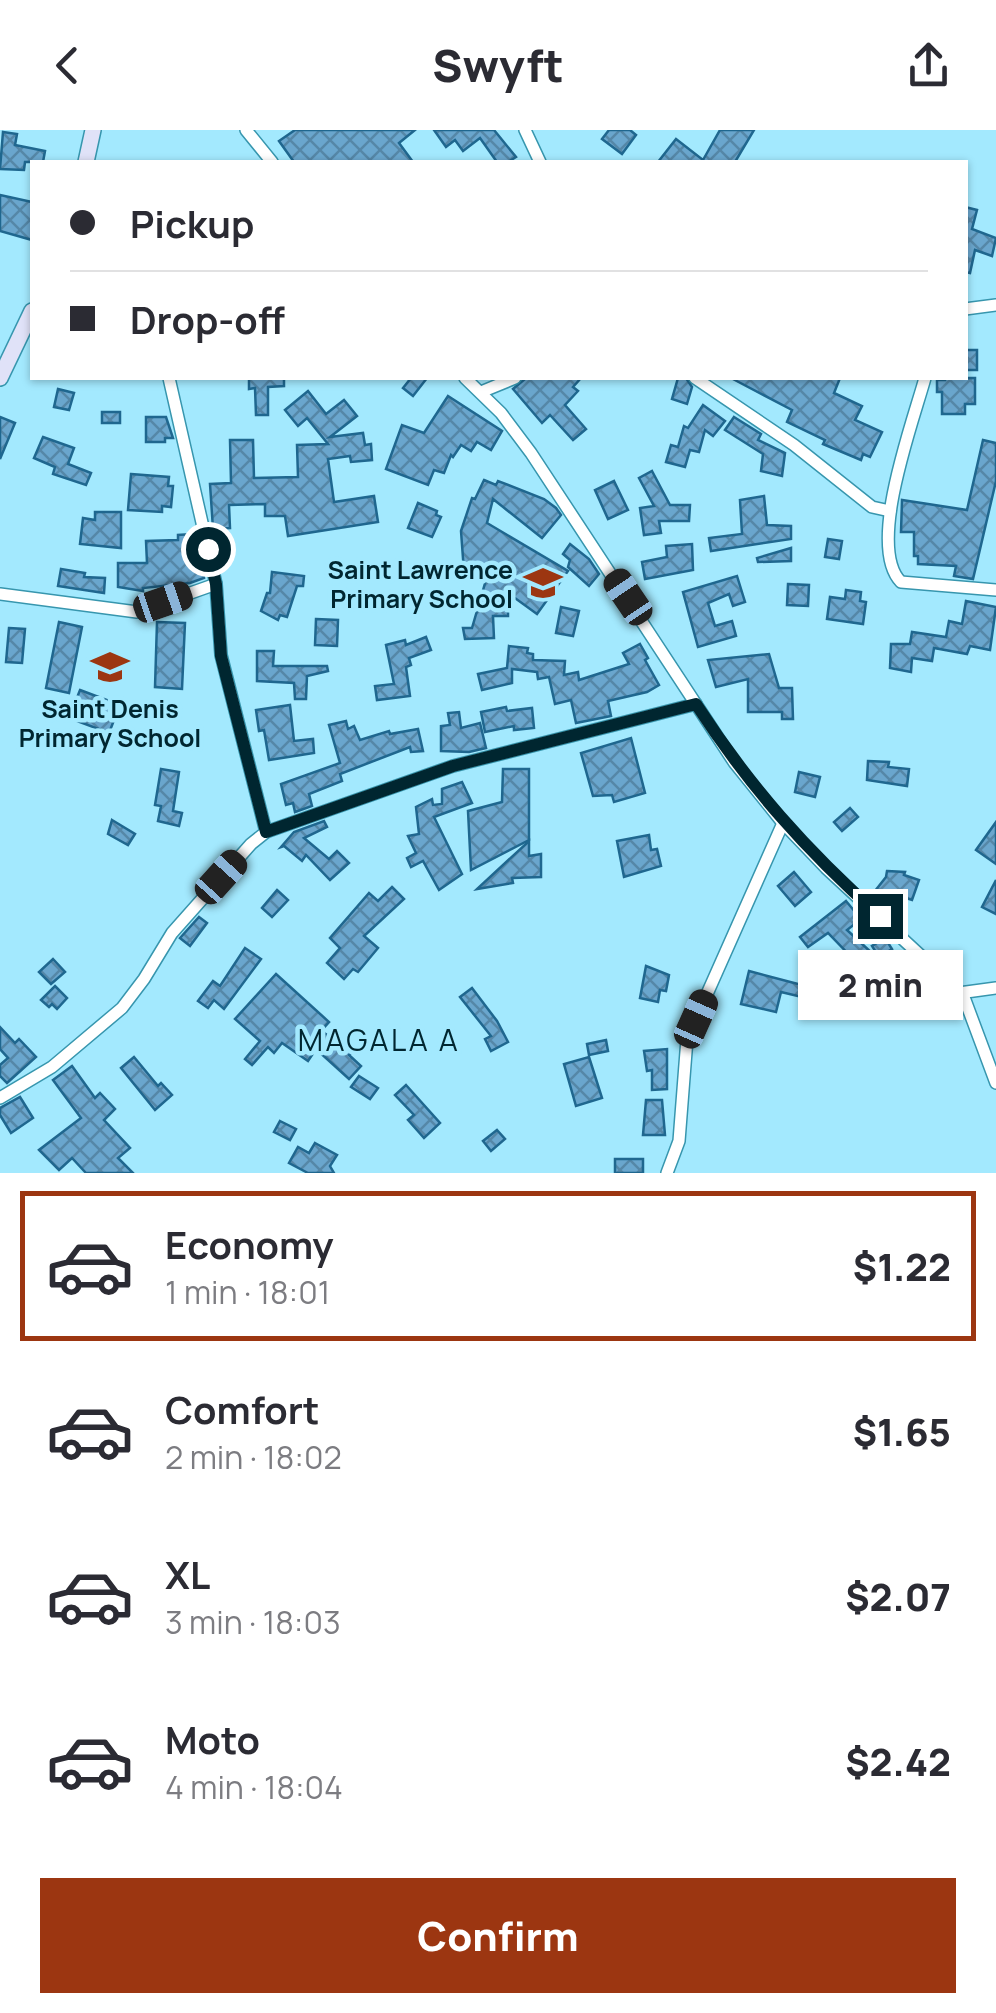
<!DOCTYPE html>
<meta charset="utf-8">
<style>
body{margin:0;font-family:Manrope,sans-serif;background:#f7f7f7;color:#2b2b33;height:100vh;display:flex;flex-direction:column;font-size:38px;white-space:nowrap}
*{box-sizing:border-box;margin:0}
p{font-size:32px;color:#7c7c81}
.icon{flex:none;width:55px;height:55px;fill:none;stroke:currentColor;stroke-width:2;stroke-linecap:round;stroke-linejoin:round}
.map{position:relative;height:1043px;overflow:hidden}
.drawer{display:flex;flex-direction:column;background:#fff;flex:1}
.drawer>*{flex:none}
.guide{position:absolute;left:30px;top:30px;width:938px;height:220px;border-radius:0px;box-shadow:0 2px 8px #0004;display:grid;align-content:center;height:220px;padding:0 40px;background:#fff}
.end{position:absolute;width:45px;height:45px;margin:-22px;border:12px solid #002630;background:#fff;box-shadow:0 0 0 5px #fff}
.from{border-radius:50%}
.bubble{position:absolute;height:70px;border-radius:0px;background:#fff;box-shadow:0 2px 8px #0004;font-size:32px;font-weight:800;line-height:70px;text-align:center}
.car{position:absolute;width:30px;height:60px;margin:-30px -15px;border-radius:12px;box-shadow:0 0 8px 2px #0007;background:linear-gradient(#222 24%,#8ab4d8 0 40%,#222 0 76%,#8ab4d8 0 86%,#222 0)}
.guide b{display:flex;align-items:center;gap:35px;height:95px;font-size:38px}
.guide b+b{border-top:2px solid #e1e1e2}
.guide i{width:25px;height:25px;background:#2b2b33}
ul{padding:18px 0 0;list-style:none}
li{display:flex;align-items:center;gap:30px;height:150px;margin:0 20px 15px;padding:0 20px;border:5px solid transparent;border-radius:0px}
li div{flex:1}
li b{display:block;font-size:38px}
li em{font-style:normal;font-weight:800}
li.on{border-color:#9c3611}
li>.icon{width:90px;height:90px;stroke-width:1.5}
.action{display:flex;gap:20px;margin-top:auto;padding:20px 40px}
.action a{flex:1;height:115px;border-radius:0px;background:#9c3611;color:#fff;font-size:40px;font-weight:800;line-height:115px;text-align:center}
header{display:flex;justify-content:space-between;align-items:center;height:130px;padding:0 40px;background:#fff;font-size:45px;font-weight:800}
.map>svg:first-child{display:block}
.building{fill:url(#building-cross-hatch);stroke:#1f678f;stroke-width:2.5}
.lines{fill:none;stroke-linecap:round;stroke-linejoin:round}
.street-casing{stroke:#3796ae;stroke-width:14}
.secondary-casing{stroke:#3796ae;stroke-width:18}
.street{stroke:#fff;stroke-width:11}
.secondary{stroke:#e0e2f8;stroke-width:15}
.route{stroke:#002630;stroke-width:12}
.labels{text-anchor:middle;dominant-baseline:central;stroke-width:9;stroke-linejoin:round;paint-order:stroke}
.poi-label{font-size:25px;font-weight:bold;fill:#002630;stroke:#a3e9fe;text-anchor:end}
.quarter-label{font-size:30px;letter-spacing:2.5px;fill:#002630;stroke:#a3e9fe}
</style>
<header><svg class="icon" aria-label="back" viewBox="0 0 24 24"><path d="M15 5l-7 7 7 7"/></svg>Swyft<svg class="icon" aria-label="share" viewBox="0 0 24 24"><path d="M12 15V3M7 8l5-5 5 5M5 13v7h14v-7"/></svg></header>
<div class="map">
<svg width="996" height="1043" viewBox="0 0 996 1043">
<defs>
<pattern id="building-cross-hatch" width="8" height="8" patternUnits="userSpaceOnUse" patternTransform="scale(2.5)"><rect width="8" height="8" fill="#6aa6cd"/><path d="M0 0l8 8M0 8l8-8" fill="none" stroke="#5587a7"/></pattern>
</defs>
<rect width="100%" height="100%" fill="#a3e9fe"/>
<g class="building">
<path d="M295 0H415L399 13 413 32H294L279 11Z"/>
<path d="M434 0H494L516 27 508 32H497L480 8 463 21 455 10 446 17Z"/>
<path d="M609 0H630L636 5 622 24 602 9Z"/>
<path d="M720 0H754L735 32H658L676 9 703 30Z"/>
<path d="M3 2 17 4 15 15 45 21 43 32H25L24 40 0 39Z"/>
<path d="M0 65 32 72V110L0 101Z"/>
<path d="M965 77 977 80 972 99 996 108 992 126 975 120 970 143 965 142Z"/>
<rect x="965" y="220" width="12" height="20"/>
<path d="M249 248H284V256L268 257V285H256L255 258 249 259Z"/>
<path d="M411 248H427L413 266 403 258Z"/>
<path d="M526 248H581L573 257 578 261 565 275 586 299 573 310 550 285 542 293 513 259Z"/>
<path d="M678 248H686L692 257 687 274 672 269Z"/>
<path d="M731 248H840L834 263 862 276 855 290 882 302 870 327 863 324 861 330 823 314 825 310 787 292 792 280Z"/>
<path d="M945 248H975V274H965V284H942V262H937V250H945Z"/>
<path d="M58 259 74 263 69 280 54 277Z"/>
<path d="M308 261 326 284 344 270 357 286 330 307 363 303 365 315 371 314 372 330 351 332 350 326 328 329 334 372 374 366 378 392 288 406 285 386H265V374L229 375 230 398 213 399 210 354 231 353 230 310H253L254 348 298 347 297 315 328 314 307 288 298 296 285 280Z"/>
<path d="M448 266 502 301 491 320 477 312 471 321 461 315 453 327 451 325 444 343 434 340 428 355 386 339 402 295 424 303Z"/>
<path d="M703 275 725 291 713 306 705 300 699 322 690 320 685 337 666 332 671 315 678 317 684 296 688 298Z"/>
<rect x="102" y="282" width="18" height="11"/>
<path d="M0 287 15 293 0 329Z"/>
<path d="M146 287H166L173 308H165V312H146Z"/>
<path d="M734 287 761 304 758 310 785 323 782 346 761 341 763 324 725 300Z"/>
<path d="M43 307 74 318 68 334 91 343 86 355 53 344 55 337 34 328Z"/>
<path d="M983 310 996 313V351L973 449 954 446 956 436 918 434V426H914V402H901L902 370 967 380Z"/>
<path d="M652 341 670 375H690L689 391H659L661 403 644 405 640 378 654 376 639 348Z"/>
<path d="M131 344 169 347 168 356H173L171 377 162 376V382L128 380Z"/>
<path d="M484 350 496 355 498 351 544 369 556 378 561 385 542 408 493 369 487 393 568 441 537 484 508 463V486H493L494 508 465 509 463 498H472L488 443 464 442 461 401 472 368 475 369Z"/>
<path d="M614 351 628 380 608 389 595 360Z"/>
<path d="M764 366 767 395 791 396V409L711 421 709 408 742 404 740 370Z"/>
<path d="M418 373 437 381 436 385 441 387 432 407 408 398Z"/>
<path d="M95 382H121V418L80 414 83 388 95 390Z"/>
<path d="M192 404 193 428 200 427 204 448 190 453 143 458V461L118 457V433H147L146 411 178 410V405Z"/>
<path d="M828 409 842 411 839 429 825 427Z"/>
<path d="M570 414 589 429 599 444 589 456 568 437 570 430 563 424Z"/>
<path d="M692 414 693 440 645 449 642 432 667 427 666 416Z"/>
<path d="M791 418V431L758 432 757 428Z"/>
<path d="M61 439 85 443 84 447 105 448 104 463 58 456Z"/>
<path d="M272 442 304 446 303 456H297L287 487 280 485 278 490 261 481 267 463H270Z"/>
<path d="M737 446 745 472 733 476 729 464 708 473 715 496 732 491 736 506 698 517 683 462Z"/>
<path d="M788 454 809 455 808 476 787 475Z"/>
<path d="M846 460 861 462 860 471 866 472 863 494 827 489 830 467 845 469Z"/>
<path d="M966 471 996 477 990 520 970 516 967 524 934 518 932 531 912 528 911 542 890 538 891 514H910L912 502 946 507 949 491 962 494Z"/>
<path d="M561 477 579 481 573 506 556 503Z"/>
<path d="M316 489 338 490 337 516 315 515Z"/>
<path d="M59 492 82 497 69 563 46 558Z"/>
<path d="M157 492 185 493 182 559 155 557Z"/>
<path d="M9 498 25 499 22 533 6 532Z"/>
<path d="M426 507 431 520 409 528 411 535 406 537 410 566 377 570 375 556 394 554 386 515 405 510 406 515Z"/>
<path d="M640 514 648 528 645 530 659 555 647 562 608 571 611 586 576 593 571 570 555 574 549 547 538 549 537 542 512 539V553L482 560 478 544 507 538 509 516 528 518 527 523 533 524V530L565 531 564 545 578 542 579 550 629 534 623 523Z"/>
<path d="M257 521H274L273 536H327L328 541 307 546 306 569H295L294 553 257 551Z"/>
<path d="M769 524 779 558H792L793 589H782V582H748V549L716 557 708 530Z"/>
<path d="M80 560 120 575 109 603 69 588Z"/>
<path d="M290 575 294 611 313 609 314 623 269 630 264 600 259 601 256 580Z"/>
<path d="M506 577 507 581 532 578 534 598 514 600V596L485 602 481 582Z"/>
<path d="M459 582 461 598 480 593 486 618 469 622 441 621V596L450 595 448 583Z"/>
<path d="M346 591 348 599 354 596 360 610 389 601 390 604 418 599 423 621 411 622 410 617 340 644 342 651 309 664 312 676 295 682 293 673 286 675 281 654 340 633 329 595Z"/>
<path d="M631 608 645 663 614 672 612 665 593 666 581 623Z"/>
<path d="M868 631 889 632 888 637 909 639 907 656 867 650Z"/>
<path d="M161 639 179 642 173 681 182 683 179 696 158 691 161 676 155 675Z"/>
<path d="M503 639H529V710L471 740 468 681 502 672Z"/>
<path d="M799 642 820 647 815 667 795 662Z"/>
<path d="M462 652 472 673 434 687 462 744 439 760 423 731 411 737 407 728 416 723 408 706 419 704 416 677 432 669 433 675 442 674V659Z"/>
<path d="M850 678 858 687 842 701 834 692Z"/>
<path d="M112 690 135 704 128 715 108 704Z"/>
<path d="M324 691 327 697 304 708 329 729 337 721 349 733 330 750 306 725 302 731 284 716 281 717 294 702Z"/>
<path d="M996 692V734L976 720Z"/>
<path d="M649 705 651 720 657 719 661 736 624 747 617 711Z"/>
<path d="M529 711V726L541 724V747L512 748 513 753 477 759Z"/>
<path d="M887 741 905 742 904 745 919 750 912 770 906 768 894 783 871 766 886 747Z"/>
<path d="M794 742 811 762 795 776 778 756Z"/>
<path d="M996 750V784L982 777Z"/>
<path d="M392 757 404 769 364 806 378 818 358 842 353 839 344 849 327 833 340 818 330 808 369 763 378 771Z"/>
<path d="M277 760 288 770 272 787 262 778Z"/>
<path d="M846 771 861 789 847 800 873 824 860 836 828 803 808 817 800 807Z"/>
<path d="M199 787 207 793 190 816 180 808Z"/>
<path d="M885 808 892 819 879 827 872 816Z"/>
<path d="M245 818 261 829 224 879 214 870 208 878 198 871 213 851 220 856Z"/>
<path d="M53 829 65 842 51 854 39 842Z"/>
<path d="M646 836 669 845 666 861 660 860 658 872 640 868Z"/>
<path d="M749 841 813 858 836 875 781 862 776 882 741 874Z"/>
<path d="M276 844 329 892 321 901 353 921 349 925 361 936 349 949 316 919 308 931 282 913 274 923 268 917 252 935 245 929 260 911 235 889Z"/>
<path d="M55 856 67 868 57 879 52 874 49 877 41 870Z"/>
<path d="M472 858 497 891 508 912 491 921 485 909 491 906 460 867Z"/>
<path d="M0 897 15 913 19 909 36 927 7 953 0 946V935L8 928 0 919Z"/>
<path d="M606 910 608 921 589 925 587 914Z"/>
<path d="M667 919V959L652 960V940L647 941 644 921Z"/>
<path d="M134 927 158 956 161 953 172 965 155 980 121 938Z"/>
<path d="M589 927 602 968 576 976 564 934Z"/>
<path d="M72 936 95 968 100 963 115 979 104 990 130 1018 118 1028 133 1043H86L72 1028 59 1040 39 1020 81 988 53 950Z"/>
<path d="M359 946 378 958 370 969 351 957Z"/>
<path d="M406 955 440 993 424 1008 408 990 414 985 395 965Z"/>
<path d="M20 967 33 988 11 1003 0 985V978Z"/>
<path d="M646 970H662L665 1005H643Z"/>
<path d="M280 991 296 999 290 1010 274 1002Z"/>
<path d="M497 1000 505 1009 491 1021 483 1011Z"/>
<path d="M315 1013 337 1025 330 1036 334 1043H308L289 1033 298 1017 309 1023Z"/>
<rect x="615" y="1029" width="28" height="14"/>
</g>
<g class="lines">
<g class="street-casing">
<g id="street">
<path d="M246 0 272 32"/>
<path d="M525 0 540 32"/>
<path d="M965 179 996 175"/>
<path d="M169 248 216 454 221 525 266 702"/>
<path d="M465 248 501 283 531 323 734 632 783 693 826 738 948 851 965 870 996 953"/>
<path d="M695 248 794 315 872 377 890 381"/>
<path d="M925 248C913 292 866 417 901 452L996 460"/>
<path d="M481 262 515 248"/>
<path d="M0 464 137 482 216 454"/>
<path d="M959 863 996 858"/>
<path d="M0 968 52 937 122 878 144 849 172 803 251 714 266 702 453 636 696 574"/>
<path d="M667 1043 679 1011 687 909 783 693"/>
</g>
</g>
<g class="secondary-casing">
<g id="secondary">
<path d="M86 32 93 0"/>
<path d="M0 248 32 181"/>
</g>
</g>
<use href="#street" class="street"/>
<use href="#secondary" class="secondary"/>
</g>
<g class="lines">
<path class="route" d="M208 419 216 454 221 526 266 702 453 636 696 574C750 657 806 720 880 786"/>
</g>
<defs>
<g id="school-bare" transform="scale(3)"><path d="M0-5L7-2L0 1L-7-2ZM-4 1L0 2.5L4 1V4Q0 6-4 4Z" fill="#9c3611" stroke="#a3e9fe" stroke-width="2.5" paint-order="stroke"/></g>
</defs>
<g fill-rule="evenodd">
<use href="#school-bare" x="543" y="453"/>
<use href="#school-bare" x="110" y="537"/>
</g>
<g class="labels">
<g class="poi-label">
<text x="513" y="439">Saint Lawrence<tspan x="513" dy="29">Primary School</tspan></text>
<text x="110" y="578" text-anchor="middle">Saint Denis<tspan x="110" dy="29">Primary School</tspan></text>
</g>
<g class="quarter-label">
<text x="379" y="909">MAGALA A</text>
</g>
</g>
</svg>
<i class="end from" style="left:208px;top:419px"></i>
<i class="end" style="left:880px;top:786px"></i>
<div class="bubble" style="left:798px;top:820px;width:165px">2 min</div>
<i class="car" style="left:628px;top:467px;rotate:326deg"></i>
<i class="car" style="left:163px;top:472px;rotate:71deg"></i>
<i class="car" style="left:221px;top:747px;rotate:42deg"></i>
<i class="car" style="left:696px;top:889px;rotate:24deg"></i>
<div class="guide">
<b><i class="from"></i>Pickup</b>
<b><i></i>Drop-off</b>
</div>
</div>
<section class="drawer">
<ul>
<li class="on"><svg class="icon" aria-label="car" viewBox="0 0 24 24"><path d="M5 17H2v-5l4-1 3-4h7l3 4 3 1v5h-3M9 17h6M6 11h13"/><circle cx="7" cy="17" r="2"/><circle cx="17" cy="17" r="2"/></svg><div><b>Economy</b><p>1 min · 18:01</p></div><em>$1.22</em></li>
<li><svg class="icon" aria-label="car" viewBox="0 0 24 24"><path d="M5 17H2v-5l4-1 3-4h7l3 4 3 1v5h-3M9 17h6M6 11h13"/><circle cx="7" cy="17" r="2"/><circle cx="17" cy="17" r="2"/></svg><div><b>Comfort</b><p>2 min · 18:02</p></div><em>$1.65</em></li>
<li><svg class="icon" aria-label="car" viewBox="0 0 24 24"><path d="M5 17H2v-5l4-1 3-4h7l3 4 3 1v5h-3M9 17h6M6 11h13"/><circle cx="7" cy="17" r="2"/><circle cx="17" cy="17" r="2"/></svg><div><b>XL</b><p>3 min · 18:03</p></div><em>$2.07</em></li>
<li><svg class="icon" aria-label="car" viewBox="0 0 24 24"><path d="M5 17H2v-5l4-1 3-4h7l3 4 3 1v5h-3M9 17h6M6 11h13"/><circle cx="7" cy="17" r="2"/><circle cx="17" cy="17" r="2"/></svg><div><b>Moto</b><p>4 min · 18:04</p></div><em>$2.42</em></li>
</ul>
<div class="action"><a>Confirm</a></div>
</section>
